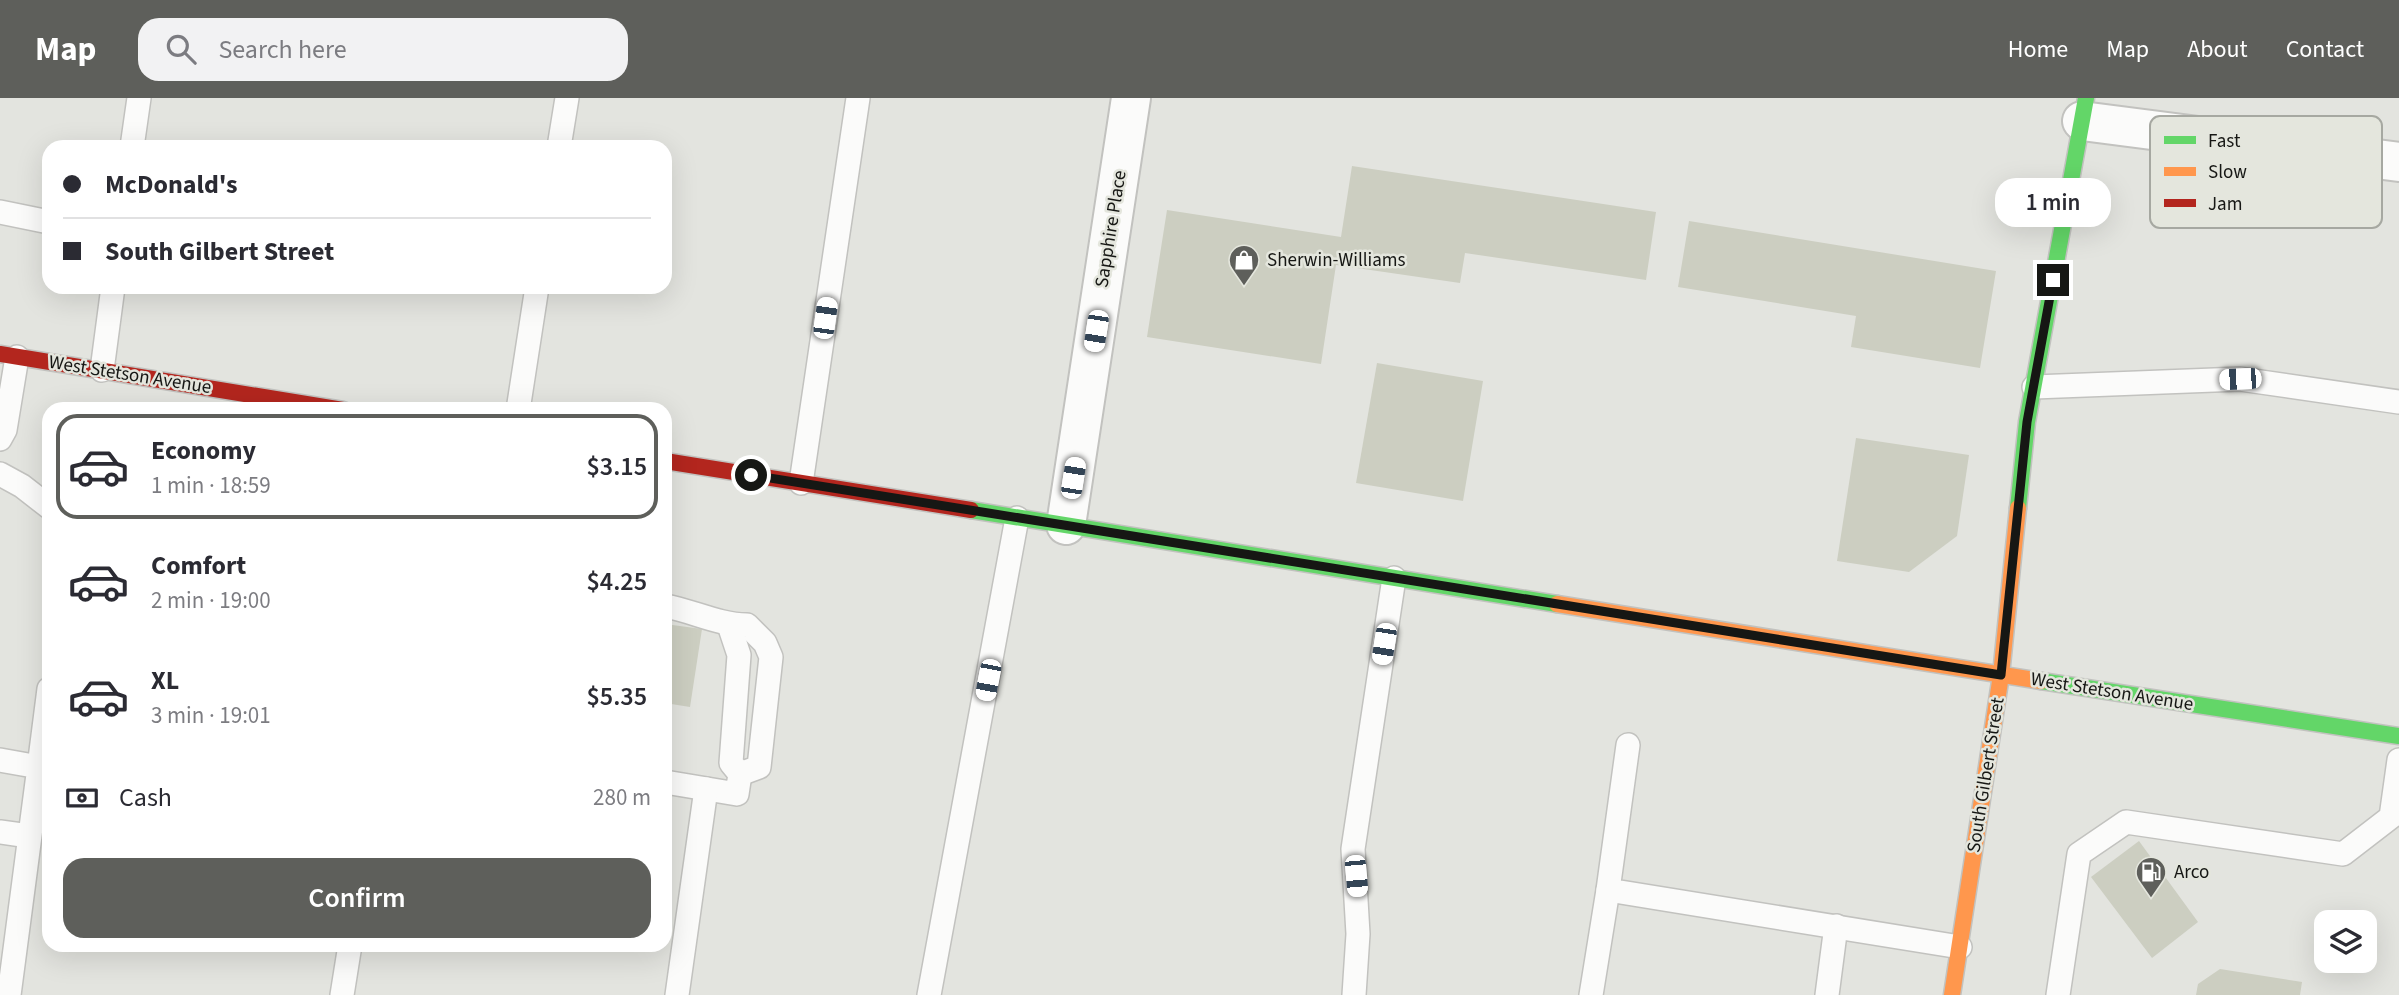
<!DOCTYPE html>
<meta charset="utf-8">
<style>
body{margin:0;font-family:"Source Sans 3",sans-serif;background:#f2f2f3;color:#2b2b33;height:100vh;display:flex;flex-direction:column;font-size:26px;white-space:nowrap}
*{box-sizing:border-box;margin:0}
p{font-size:23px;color:#7c7c81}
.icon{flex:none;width:38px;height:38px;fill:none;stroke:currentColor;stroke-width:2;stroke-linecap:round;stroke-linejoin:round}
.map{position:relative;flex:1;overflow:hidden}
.side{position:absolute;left:42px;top:304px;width:630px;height:550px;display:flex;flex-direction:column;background:#fff;border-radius:21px;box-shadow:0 7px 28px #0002}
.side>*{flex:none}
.guide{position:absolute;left:42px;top:42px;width:630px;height:154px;border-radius:21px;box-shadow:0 7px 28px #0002;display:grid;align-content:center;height:154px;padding:0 21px;background:#fff}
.fabs{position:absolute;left:2314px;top:812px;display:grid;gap:14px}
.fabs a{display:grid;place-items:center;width:63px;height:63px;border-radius:14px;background:#fff;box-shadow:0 7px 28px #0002;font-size:35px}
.end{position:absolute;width:32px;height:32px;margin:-16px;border:9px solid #161714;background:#fff;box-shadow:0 0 0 4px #fff}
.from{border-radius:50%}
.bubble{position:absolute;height:49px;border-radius:21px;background:#fff;box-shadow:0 7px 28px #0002;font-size:23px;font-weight:600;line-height:49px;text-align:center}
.car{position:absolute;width:21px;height:42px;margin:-21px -10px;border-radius:9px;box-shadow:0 0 5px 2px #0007;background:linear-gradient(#fff 24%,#345 0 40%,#fff 0 76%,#345 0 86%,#fff 0)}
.guide b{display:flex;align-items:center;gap:24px;height:66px;font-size:26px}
.guide b+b{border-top:2px solid #e1e1e2}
.guide i{width:18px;height:18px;background:#2b2b33}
ul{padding:12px 0 0;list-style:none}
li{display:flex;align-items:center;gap:21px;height:105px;margin:0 14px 10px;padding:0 7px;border:4px solid transparent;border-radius:21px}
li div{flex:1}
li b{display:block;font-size:26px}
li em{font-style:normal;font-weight:600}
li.active{border-color:#5e5f5b}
li>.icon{width:63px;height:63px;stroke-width:1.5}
.pay{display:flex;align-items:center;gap:18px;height:77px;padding:0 21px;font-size:26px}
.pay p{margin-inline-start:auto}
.button{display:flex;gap:14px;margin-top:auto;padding:14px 21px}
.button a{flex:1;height:80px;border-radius:21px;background:#5e5f5b;color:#fff;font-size:28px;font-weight:600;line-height:80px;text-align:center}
header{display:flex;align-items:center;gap:42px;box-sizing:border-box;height:98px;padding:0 35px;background:#5e5f5b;color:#fff}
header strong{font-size:33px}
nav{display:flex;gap:38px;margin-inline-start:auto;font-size:24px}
.search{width:490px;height:63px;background:#f2f2f3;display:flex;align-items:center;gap:18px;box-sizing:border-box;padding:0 24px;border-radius:21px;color:#7c7c81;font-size:26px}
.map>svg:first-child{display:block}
.building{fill:#cccec1}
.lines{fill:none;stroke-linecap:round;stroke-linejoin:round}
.lane-casing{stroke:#c2c2bf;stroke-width:26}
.street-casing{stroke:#c2c2bf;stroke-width:42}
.fast-casing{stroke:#c2c2bf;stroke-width:19}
.slow-casing{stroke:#c2c2bf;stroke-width:19}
.jam-casing{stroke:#c2c2bf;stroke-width:19}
.lane{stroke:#fbfbfa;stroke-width:23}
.street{stroke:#fbfbfa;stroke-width:38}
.fast{stroke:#63d668;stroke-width:16}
.slow{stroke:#ff974d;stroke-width:16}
.jam{stroke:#b3261e;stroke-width:16}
.route{stroke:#161714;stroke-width:9}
.labels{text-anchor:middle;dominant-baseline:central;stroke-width:5;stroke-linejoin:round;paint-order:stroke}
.street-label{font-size:19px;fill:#161714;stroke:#e4e6dd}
.poi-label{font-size:19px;fill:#161714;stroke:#e4e6dd;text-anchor:start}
.key{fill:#e4e6dd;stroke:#a6a8a1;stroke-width:2}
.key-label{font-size:19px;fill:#161714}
</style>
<header>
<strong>Map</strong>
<div class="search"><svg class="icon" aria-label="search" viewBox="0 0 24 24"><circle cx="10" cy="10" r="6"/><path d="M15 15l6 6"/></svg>Search here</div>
<nav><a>Home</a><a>Map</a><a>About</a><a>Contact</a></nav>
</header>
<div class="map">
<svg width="2399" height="897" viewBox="0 0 2399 897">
<rect width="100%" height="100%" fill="#e3e4df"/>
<g class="building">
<path d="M1352 68 1656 114 1646 182 1465 155 1460 185 1336 167 1321 266 1147 239 1167 112 1341 139Z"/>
<path d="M1689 123 1996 173 1980 270 1851 249 1856 218 1678 189Z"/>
<path d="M1377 265 1483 283 1463 403 1356 385Z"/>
<path d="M1856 340 1969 357 1957 438 1909 474 1837 463Z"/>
<path d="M665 526 702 531 690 609 665 605Z"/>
<path d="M2139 743 2198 824 2152 860 2091 779Z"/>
<path d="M2220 871 2302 884 2300 897H2196L2198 886Z"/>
</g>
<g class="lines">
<g class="lane-casing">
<g id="lane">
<path d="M132 49 139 0"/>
<path d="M559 49 567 0"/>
<path d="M0 114 49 124"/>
<path d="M102 272 113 189"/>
<path d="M2034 289 2240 281 2399 304"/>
<path d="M518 312 537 189"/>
<path d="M0 341 5 332 17 259"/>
<path d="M0 376 22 388 49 409"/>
<path d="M801 385 858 0"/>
<path d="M665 508C693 513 719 527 747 527L765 545 771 559 759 669 740 676"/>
<path d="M1628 647 1608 792 1960 849"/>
<path d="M0 662 39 669 9 897"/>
<path d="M39 669 49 591"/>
<path d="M665 684 737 696 740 676 731 665 739 557 729 527"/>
<path d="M0 734 29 738"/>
<path d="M342 897 350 847"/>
<path d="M677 897 706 691"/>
<path d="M929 897 1017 420"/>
<path d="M1354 897 1358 836 1353 751 1394 480"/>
<path d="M1591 897 1608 792"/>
<path d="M1827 897 1836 828"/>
<path d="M2058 897 2079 756 2126 724 2343 756 2391 719 2399 662"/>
</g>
</g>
<g class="street-casing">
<g id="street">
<path d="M2082 23 2399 64"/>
<path d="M1066 427 1131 0"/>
</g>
</g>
<g class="fast-casing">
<g id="fast">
<path d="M2018 410 2027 324 2086 0"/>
<path d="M971 412 1557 506"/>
<path d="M2041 583 2399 638"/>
</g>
</g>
<g class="slow-casing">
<g id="slow">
<path d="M1557 506 2041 583"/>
<path d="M1952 897 2001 577 2018 410"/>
</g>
</g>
<g class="jam-casing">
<g id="jam">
<path d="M0 256 343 312"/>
<path d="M665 363 971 412"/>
</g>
</g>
<use href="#lane" class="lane"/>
<use href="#street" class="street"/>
<use href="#fast" class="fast"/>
<use href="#slow" class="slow"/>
<use href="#jam" class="jam"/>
</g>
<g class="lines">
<path class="route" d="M751 377 2001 577 2027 324 2053 182"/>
</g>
<defs>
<g id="shop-pin" transform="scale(1.575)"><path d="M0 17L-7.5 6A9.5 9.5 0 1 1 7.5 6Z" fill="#5e5f5b" stroke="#e4e6dd"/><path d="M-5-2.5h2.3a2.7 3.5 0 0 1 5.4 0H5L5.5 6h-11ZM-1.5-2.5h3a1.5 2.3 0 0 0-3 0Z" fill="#fff"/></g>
<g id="fuel-pin" transform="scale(1.575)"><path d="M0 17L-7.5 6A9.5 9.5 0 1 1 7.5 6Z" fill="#5e5f5b" stroke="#e4e6dd"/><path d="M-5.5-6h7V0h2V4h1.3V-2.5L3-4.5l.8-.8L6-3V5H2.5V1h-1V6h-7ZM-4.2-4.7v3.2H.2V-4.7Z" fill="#fff"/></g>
</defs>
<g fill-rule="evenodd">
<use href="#shop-pin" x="1244" y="162"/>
<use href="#fuel-pin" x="2151" y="774"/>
</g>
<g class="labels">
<g class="street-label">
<text transform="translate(1111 131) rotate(-81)">Sapphire Place</text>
<text transform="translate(130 277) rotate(9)">West Stetson Avenue</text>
<text transform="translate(2112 594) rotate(9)">West Stetson Avenue</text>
<text transform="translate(1986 677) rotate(-81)">South Gilbert Street</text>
</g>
<g class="poi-label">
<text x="1267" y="162">Sherwin-Williams</text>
<text x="2174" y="774">Arco</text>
</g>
</g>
<rect x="2150" y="18" width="232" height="112" rx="10" class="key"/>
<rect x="2164" y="38" width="32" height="8" fill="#63d668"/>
<rect x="2164" y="69" width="32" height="9" fill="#ff974d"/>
<rect x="2164" y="101" width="32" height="8" fill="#b3261e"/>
<g class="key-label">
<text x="2208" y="49">Fast</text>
<text x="2208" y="80">Slow</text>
<text x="2208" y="112">Jam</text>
</g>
</svg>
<div class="fabs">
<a><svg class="icon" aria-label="layers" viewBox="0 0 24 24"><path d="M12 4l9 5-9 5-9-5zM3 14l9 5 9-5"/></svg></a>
</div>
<i class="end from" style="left:751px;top:377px"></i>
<i class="end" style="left:2053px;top:182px"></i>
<div class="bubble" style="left:1995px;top:80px;width:116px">1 min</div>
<i class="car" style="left:825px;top:220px;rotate:8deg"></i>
<i class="car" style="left:1096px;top:233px;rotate:189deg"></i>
<i class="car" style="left:2240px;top:281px;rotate:268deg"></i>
<i class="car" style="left:1073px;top:380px;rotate:9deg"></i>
<i class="car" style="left:1384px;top:546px;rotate:189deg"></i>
<i class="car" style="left:988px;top:582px;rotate:191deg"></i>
<i class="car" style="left:1356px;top:778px;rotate:175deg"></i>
<div class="guide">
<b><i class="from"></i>McDonald's</b>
<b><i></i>South Gilbert Street</b>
</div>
<section class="side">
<ul>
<li class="active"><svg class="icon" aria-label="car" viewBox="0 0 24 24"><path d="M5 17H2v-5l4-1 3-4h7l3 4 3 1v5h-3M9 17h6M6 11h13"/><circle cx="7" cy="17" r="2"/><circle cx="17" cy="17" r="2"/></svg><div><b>Economy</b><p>1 min · 18:59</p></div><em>$3.15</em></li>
<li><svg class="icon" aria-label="car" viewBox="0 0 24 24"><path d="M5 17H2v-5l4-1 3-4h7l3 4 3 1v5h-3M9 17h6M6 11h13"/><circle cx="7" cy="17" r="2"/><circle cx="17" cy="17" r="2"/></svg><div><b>Comfort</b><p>2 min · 19:00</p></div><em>$4.25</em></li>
<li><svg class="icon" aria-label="car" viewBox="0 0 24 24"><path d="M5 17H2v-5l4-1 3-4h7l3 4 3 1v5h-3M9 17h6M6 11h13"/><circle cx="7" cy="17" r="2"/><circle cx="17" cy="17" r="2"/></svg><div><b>XL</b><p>3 min · 19:01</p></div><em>$5.35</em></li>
</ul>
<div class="pay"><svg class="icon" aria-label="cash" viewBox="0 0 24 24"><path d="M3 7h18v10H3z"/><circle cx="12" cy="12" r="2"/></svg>Cash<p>280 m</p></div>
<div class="button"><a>Confirm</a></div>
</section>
</div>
